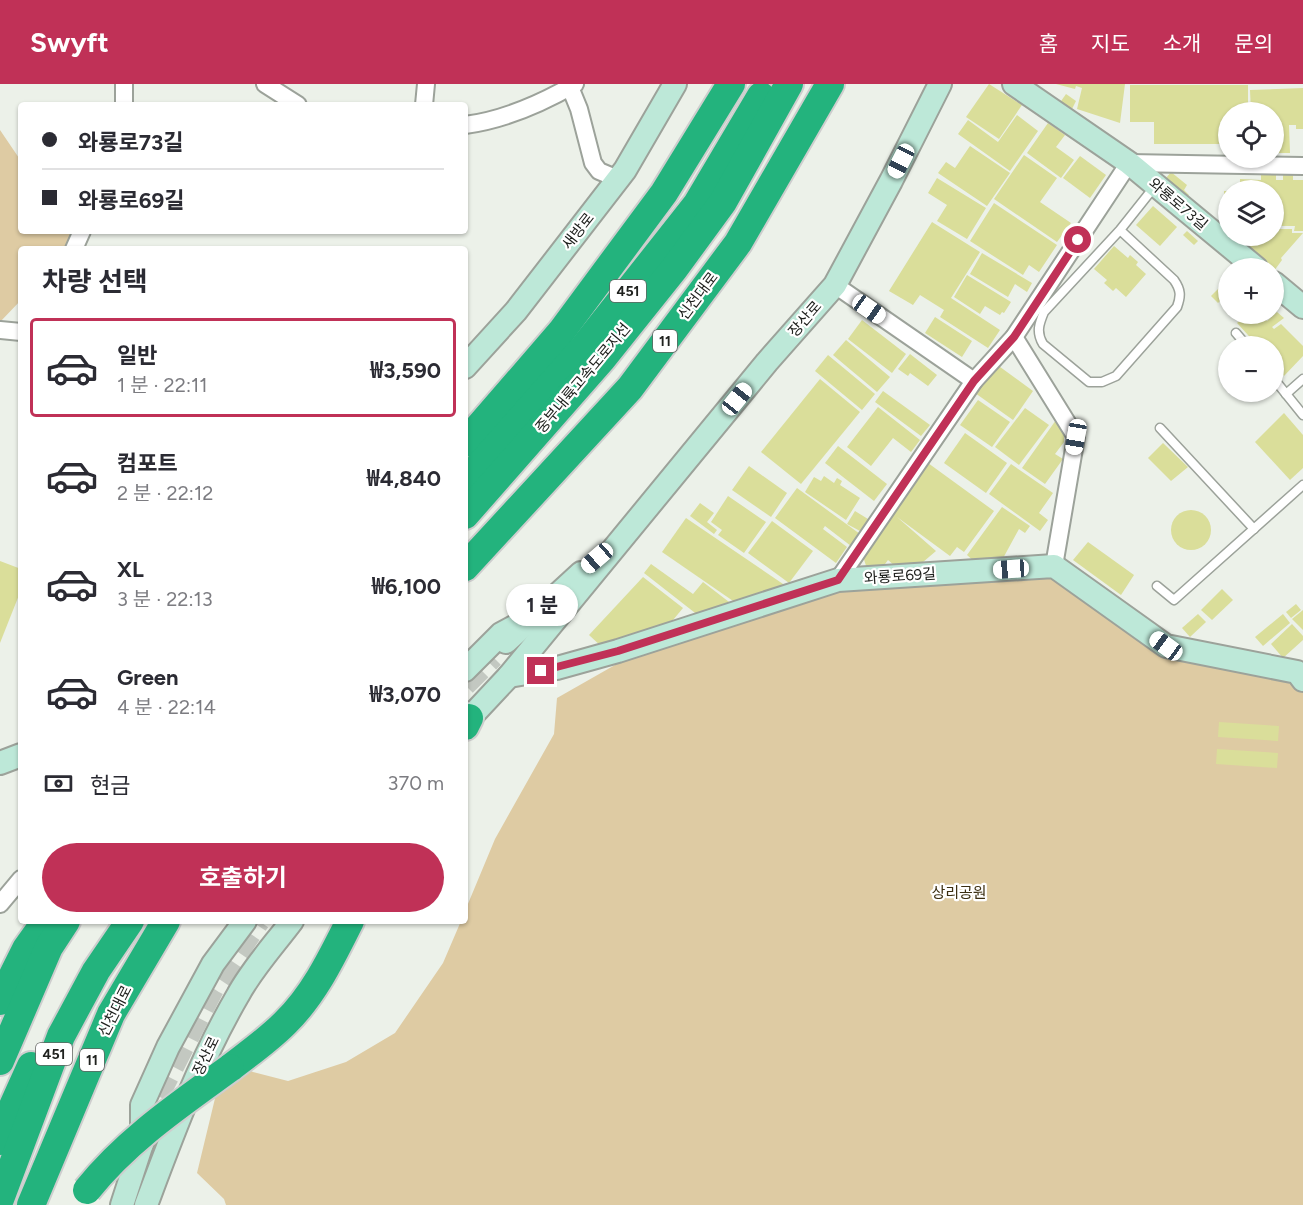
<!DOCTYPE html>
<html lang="ko">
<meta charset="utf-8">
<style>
body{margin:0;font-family:Figtree,"Noto Sans KR",sans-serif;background:#f7f7f7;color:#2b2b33;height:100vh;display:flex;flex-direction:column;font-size:22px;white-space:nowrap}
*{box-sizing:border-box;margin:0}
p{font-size:20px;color:#7c7c81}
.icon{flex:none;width:33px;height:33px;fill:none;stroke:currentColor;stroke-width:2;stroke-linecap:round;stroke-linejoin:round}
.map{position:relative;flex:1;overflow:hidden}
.panel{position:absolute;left:18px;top:162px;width:450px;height:678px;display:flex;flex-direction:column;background:#fff;border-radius:6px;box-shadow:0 2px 4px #0004}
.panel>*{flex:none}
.hud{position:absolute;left:18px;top:18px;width:450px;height:132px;border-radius:6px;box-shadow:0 2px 4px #0004;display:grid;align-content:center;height:132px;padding:0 24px;background:#fff}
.controls{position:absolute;left:1218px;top:18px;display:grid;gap:12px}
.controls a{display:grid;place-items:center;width:66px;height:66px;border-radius:50%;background:#fff;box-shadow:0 2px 4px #0004;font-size:30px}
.end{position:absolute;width:27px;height:27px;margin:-14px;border:8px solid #c03157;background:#fff;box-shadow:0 0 0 3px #fff}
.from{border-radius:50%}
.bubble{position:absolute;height:42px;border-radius:21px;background:#fff;box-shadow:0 2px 4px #0004;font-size:20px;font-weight:700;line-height:42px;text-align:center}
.car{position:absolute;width:18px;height:36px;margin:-18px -9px;border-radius:8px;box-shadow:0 0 4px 2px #0007;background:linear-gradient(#fff 24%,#345 0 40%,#fff 0 76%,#345 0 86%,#fff 0)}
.hud b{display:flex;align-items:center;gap:21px;height:57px;font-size:22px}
.hud b+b{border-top:2px solid #e1e1e2}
.hud i{width:15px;height:15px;background:#2b2b33}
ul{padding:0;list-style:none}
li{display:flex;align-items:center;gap:18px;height:99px;margin:0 12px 9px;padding:0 12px;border:3px solid transparent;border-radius:6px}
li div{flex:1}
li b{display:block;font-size:22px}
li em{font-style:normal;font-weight:700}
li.on{border-color:#c03157}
li>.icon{width:54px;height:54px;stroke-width:1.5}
h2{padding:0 24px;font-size:27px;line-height:72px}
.pay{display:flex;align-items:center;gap:15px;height:66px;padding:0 24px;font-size:22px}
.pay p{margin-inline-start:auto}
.primary-button{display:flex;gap:12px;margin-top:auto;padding:12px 24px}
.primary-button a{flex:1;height:69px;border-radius:36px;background:#c03157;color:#fff;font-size:24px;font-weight:700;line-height:69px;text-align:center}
header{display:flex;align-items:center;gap:36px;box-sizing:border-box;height:84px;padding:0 30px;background:#c03157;color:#fff}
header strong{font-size:28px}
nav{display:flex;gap:33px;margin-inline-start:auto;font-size:21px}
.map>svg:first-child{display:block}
.green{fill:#decba3}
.building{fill:#dade9a}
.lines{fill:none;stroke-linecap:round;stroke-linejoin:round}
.secondary-tunnel{stroke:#c3c8c1;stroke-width:22;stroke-dasharray:22 11;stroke-linecap:butt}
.lane-casing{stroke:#9ca29a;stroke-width:11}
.street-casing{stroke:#9ca29a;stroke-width:20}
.secondary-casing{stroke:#9ca29a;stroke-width:26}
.highway-casing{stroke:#cecece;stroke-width:32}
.lane{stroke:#fff;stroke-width:8}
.street{stroke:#fff;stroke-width:16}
.secondary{stroke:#bde8d8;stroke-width:22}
.highway{stroke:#23b37d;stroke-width:28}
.highway-bridge-casing{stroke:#cecece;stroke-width:32;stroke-linecap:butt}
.highway-bridge{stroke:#23b37d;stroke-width:28}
.route{stroke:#c03157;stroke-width:8}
.labels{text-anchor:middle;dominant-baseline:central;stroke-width:4.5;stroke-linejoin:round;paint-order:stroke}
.shield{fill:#fff;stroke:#636462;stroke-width:1.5}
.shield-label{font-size:14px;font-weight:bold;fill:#20221f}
.street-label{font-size:15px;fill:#20221f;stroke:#fff}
.park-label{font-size:15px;fill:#3b2e11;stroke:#fff}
</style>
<header>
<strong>Swyft</strong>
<nav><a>홈</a><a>지도</a><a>소개</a><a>문의</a></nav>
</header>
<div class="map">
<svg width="1303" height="1121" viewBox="0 0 1303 1121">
<rect width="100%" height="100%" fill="#ecf1e9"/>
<g class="green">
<path d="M0 46 21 77V147H68L75 158 68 165H21V216L0 238Z"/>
<path d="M1055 490 1163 569 1294 596 1303 608V1121H226L224 1115 197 1089 225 973 253 988 288 997 346 978 395 949 443 879 461 837H465V827L495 755 554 650 557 614 629 573 838 503Z"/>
</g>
<g class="building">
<path d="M989 0 1022 21 999 55 966 33Z"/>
<path d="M1056 0H1125L1120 39 1077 25 1082 4 1076 2 1075 5Z"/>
<path d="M1130 1H1248V28H1228V60H1154V38H1130Z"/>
<path d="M1303 4V45H1296V41H1289L1290 69H1274V28H1251L1250 6Z"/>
<path d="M1066 10 1076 17 1070 29 1059 20Z"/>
<path d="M1017 31 1038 47 1010 87 958 50 968 36 998 58Z"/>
<path d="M1048 39 1065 51 1056 63 1074 76 1061 94 1027 69Z"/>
<path d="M970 62 1010 89 987 122 938 89 946 78 955 84Z"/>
<path d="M1024 71 1057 94 1040 118 1071 139 1057 158 994 115Z"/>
<path d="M1080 72 1106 91 1090 114 1063 94Z"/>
<path d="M1261 87 1276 88V96H1283V88H1293V96H1303V147H1294L1295 142H1274V106H1240V95L1261 96Z"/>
<path d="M1171 88 1187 101 1184 106 1189 111 1183 117 1162 99Z"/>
<path d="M937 94 986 124 967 155 937 137 947 121 928 109Z"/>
<rect x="1224" y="107" width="4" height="28"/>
<path d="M994 119 1057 161 1039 188 1029 181 1023 191 970 157Z"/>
<path d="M1153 122 1177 143 1160 162 1136 141Z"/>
<path d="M932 138 980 168 951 214 1000 246 988 264 940 233 944 226 920 211 913 221 889 207Z"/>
<path d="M1274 145H1292V149H1303L1281 174 1282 176 1274 187 1231 152H1274Z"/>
<path d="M1187 147 1198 157 1194 161 1183 151Z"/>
<path d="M1114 162 1128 174 1130 171 1138 178 1136 181 1146 190 1126 213 1116 204 1113 207 1104 199 1107 196 1094 185Z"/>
<path d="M982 169 1032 199 1027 208 1015 200 1008 213 970 190Z"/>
<path d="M967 191 1011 218 1004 229 1002 228 1000 231 985 222 980 230 954 213Z"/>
<path d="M1224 199 1228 204V209L1218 219 1211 212Z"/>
<path d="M1277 228 1284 234 1272 243 1274 245 1281 240 1303 262V272L1284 292 1274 280V262H1258L1237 239 1247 230H1260L1267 237Z"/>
<path d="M935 233 972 257 962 273 925 249Z"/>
<path d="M862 236 906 270 892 289 848 255Z"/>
<path d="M846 256 890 293 877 308 833 271Z"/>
<path d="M910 270 937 291 928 302 910 289 908 292 898 285Z"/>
<path d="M828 271 875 310 862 326 815 287Z"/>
<path d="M996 280 1033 307 1013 336 975 309Z"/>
<path d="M820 295 860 328 801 400 761 368Z"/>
<path d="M883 307 930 341 921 352 875 318Z"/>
<path d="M978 316 1010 338 992 363 960 341Z"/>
<path d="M878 323 920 356 911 368 893 354 871 382 847 363Z"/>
<path d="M1025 324 1049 341 1019 381 995 363Z"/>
<path d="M1284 329 1303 351V384L1290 396 1255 358Z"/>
<path d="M1056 336 1064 350V358L1055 370 1063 375 1045 400 1022 384Z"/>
<path d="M965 349 1007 379 986 409 944 379Z"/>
<path d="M1163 359 1188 383 1171 397 1148 374Z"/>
<path d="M838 362 887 400 874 417 825 379Z"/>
<path d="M928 379 994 427 964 468 957 463 950 472 897 433 936 467 916 484 895 482 888 476 882 484 867 485 862 469Z"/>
<path d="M1011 380 1053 409 1039 429 1048 436 1040 447 989 410Z"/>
<path d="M749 382 787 409 771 433 732 406Z"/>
<path d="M824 392 834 399 837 394 842 397 840 401 860 414 846 436 805 408 814 393 821 397Z"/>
<path d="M797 404 860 450 851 462 825 442 823 445 847 463 836 479 775 434Z"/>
<path d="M728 412 766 438 744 469 718 451 722 446 711 438Z"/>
<path d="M700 419 714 429 707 438 717 446 714 450 690 432Z"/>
<path d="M1002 423 1030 442 1025 449 1019 445 1001 478 977 480 967 471Z"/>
<circle cx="1191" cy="446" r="20"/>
<path d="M855 427 868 435 860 447 847 440Z"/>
<path d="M686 434 789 504 736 519 662 468Z"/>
<path d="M772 437 813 467 789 499 748 469Z"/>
<path d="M1088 458 1134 491 1121 511 1073 476Z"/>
<path d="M0 477 21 485V506L0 559Z"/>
<path d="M651 480 693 510 703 498 733 521 699 532 644 489Z"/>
<path d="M643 493 683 524 673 536 602 563 589 551Z"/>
<path d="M1222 505 1233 516 1212 536 1201 526Z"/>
<path d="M1296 520 1301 526 1291 534 1286 528Z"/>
<path d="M1303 526V546L1292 535Z"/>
<path d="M1198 530 1206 538 1190 553 1182 544Z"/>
<path d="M1283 530 1290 539 1263 562 1255 553Z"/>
<path d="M1292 540 1303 552V556L1283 574 1271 560Z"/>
<path d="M1219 638 1279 642 1278 657 1218 653Z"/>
<path d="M1217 665 1278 669 1277 684 1216 680Z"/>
</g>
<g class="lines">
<g class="secondary-tunnel">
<path d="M465 601 493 573"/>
<path d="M158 1012 213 905 259 837"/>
</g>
<g class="lane-casing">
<g id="lane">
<path d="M1120 146 1174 196C1181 206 1181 212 1177 223L1116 292 1102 298H1089L1043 260C1036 248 1039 240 1044 228L1120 146 1155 102"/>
<path d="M1236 249 1247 262"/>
<path d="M1274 295 1303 331"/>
<path d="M1286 310 1303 295"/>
<path d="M1160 344 1254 445"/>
<path d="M1157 502 1174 516 1303 401"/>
</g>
</g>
<g class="street-casing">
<g id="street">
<path d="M124 0V21"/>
<path d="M265 0 298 21"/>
<path d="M570 3 579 25 593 79 599 87 618 95"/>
<path d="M424 21 426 0"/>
<path d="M465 41C504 36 542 19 575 0"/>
<path d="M74 165 82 147"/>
<path d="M835 201 974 297"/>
<path d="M0 246 21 248"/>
<path d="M1014 253 1076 353 1054 482"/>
<path d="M838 496 974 297 1014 253 1129 79 1303 82"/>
<path d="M0 820 21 795"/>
</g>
</g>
<g class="secondary-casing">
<g id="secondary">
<path d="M1014 0 1129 79 1256 184"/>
<path d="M1274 199 1303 223"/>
<path d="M465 283 516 227 625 86 675 0"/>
<path d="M506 558 581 489"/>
<path d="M465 586 501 550 514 543"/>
<path d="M509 592 557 584 618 567 838 496 1054 482 1166 562 1297 588 1303 596"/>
<path d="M465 639 509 592 767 278 835 201 891 97 940 0"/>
<path d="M0 679 21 671"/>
<path d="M142 1060V1021L168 963 213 880 245 837"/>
<path d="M122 1121 146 1047"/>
<path d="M146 1121C173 1049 199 978 238 911 252 885 274 861 292 837"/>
</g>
</g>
<g class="highway-casing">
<g id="highway">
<path d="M465 359 561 248 664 109 731 0"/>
<path d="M465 398 584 263 697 120 761 12"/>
<path d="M465 431 602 275 674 185 723 118 789 0"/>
<path d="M465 483 630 304 738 159 830 0"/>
<path d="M465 642 469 634"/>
<path d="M0 917 26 865 46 837"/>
<path d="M0 977 49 863 66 837"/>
<path d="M230 984C248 970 268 956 285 939 314 911 332 873 350 837"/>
<path d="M0 1057 13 1022 31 982"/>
<path d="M0 1115 61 952 96 887 130 837"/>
<path d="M31 1121 111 930 166 837"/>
</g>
</g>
<use href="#lane" class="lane"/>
<use href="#street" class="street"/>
<use href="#secondary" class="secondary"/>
<use href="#highway" class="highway"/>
<g class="highway-bridge-casing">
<path id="highway-bridge" d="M87 1106C127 1056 179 1021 230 984"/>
</g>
<use href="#highway-bridge" class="highway-bridge"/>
</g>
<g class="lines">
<path class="route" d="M541 587 618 567 838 496 974 297 1014 253 1078 156"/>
</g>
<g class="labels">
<g class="shield">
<rect x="610" y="196" width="36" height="22" rx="4.5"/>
<rect x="653" y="246" width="24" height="22" rx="4.5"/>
<rect x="36" y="959" width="36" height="22" rx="4.5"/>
<rect x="80" y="965" width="24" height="22" rx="4.5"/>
</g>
<g class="shield-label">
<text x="628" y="207">451</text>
<text x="665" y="257">11</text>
<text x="54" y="970">451</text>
<text x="92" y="976">11</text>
</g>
<g class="street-label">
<text transform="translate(1178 120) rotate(40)">와룡로73길</text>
<text transform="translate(578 147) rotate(-52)">새방로</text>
<text transform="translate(698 212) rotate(-53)">신천대로</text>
<text transform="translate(805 235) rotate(-49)">장산로</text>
<text transform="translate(583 294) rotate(-50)">중부내륙고속도로지선</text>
<text transform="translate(900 492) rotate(-4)">와룡로69길</text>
<text transform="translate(115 927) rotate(-63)">신천대로</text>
<text transform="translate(206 972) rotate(-64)">장산로</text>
</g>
<g class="park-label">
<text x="959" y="809">상리공원</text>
</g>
</g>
</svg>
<div class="controls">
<a><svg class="icon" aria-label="locate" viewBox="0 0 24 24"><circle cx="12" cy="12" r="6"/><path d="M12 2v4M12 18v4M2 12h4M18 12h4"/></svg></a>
<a><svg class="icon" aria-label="layers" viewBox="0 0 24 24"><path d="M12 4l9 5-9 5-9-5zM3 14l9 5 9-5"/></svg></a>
<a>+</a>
<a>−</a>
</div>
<i class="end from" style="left:1078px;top:156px"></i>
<i class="end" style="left:541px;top:587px"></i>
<div class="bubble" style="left:506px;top:500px;width:72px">1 분</div>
<i class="car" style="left:901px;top:77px;rotate:207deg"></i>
<i class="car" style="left:869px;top:225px;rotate:125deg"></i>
<i class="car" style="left:737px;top:315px;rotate:39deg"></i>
<i class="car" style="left:1076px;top:353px;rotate:190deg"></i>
<i class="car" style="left:597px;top:474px;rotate:229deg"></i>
<i class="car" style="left:1011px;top:485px;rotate:266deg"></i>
<i class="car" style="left:1166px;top:562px;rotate:306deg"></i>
<div class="hud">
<b><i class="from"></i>와룡로73길</b>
<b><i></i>와룡로69길</b>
</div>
<section class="panel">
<h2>차량 선택</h2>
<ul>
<li class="on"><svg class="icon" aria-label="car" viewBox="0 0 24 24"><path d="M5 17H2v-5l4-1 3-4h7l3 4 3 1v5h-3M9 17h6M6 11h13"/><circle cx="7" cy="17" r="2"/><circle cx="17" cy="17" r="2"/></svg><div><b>일반</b><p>1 분 · 22:11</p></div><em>₩3,590</em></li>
<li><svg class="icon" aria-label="car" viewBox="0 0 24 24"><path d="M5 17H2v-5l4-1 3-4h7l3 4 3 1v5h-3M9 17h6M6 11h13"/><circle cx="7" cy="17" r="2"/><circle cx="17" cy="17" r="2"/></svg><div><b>컴포트</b><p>2 분 · 22:12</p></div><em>₩4,840</em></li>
<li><svg class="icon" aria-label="car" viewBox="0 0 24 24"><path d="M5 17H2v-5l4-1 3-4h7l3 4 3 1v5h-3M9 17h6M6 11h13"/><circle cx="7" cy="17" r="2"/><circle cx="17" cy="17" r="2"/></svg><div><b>XL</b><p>3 분 · 22:13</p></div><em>₩6,100</em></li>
<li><svg class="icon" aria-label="car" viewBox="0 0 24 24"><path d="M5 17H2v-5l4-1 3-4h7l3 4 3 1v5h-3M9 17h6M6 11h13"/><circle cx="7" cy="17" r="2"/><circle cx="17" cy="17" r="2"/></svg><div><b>Green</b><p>4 분 · 22:14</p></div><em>₩3,070</em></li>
</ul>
<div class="pay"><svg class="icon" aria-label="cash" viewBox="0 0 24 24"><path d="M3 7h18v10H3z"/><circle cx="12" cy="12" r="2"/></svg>현금<p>370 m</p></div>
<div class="primary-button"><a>호출하기</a></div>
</section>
</div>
